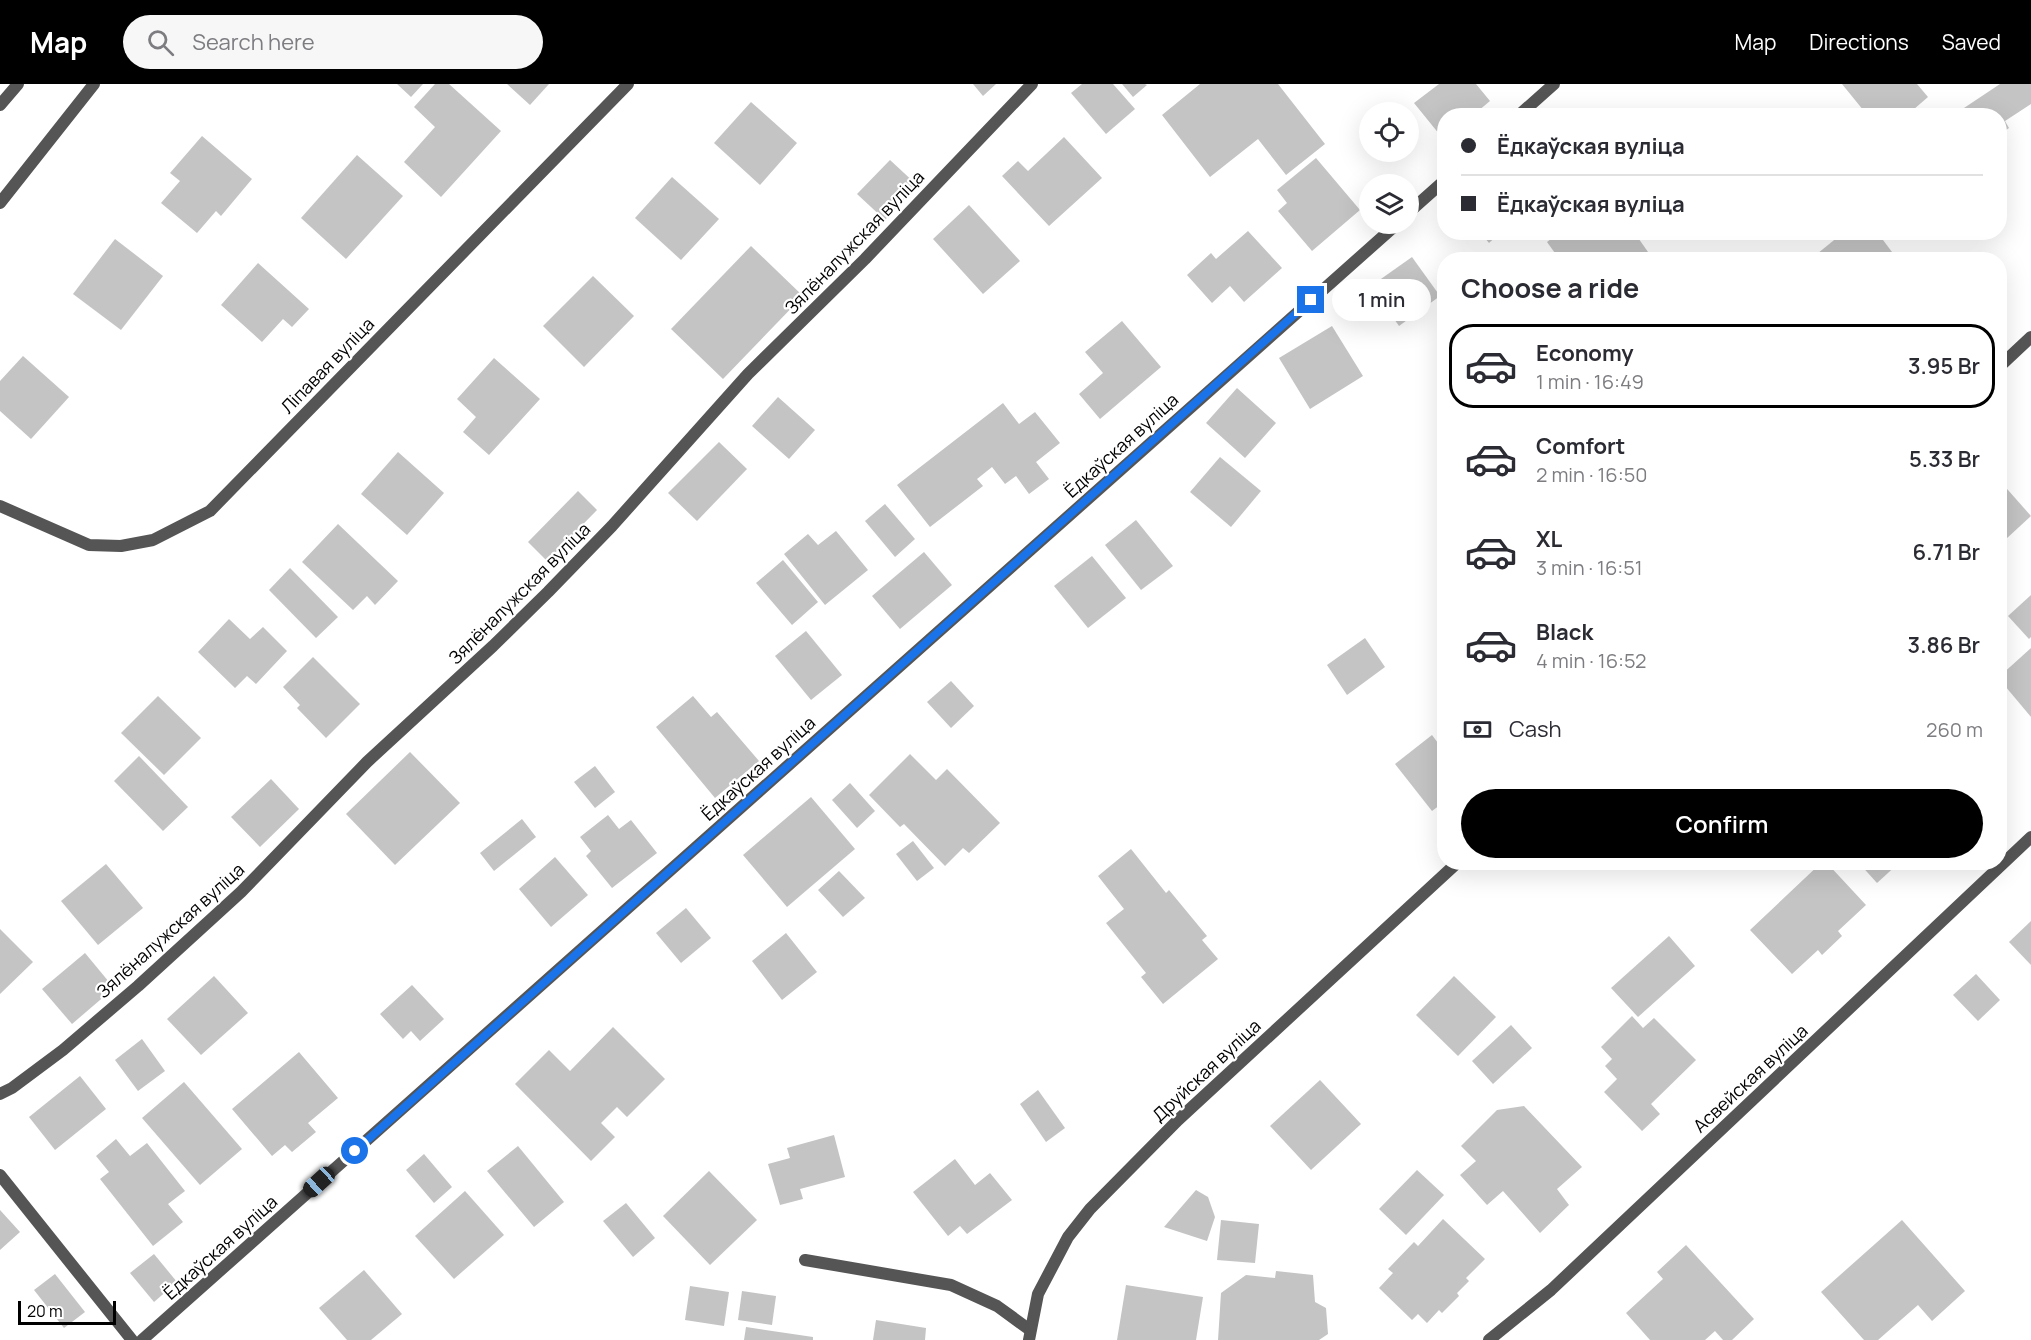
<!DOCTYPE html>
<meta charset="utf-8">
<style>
body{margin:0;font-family:Manrope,sans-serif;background:#f7f7f7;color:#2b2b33;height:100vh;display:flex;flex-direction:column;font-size:22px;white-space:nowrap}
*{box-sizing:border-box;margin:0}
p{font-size:20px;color:#7c7c81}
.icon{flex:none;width:33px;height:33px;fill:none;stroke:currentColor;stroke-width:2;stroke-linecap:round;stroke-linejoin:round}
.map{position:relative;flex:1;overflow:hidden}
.details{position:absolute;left:1437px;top:168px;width:570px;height:618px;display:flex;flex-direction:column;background:#fff;border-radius:24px;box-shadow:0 6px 24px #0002}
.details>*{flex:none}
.hud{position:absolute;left:1437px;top:24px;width:570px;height:132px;border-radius:24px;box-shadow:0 6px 24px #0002;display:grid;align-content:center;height:132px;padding:0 24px;background:#fff}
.tools{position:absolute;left:1359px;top:18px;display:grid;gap:12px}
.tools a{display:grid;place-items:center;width:60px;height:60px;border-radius:50%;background:#fff;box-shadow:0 6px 24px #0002;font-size:30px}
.scale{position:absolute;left:18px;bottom:15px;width:98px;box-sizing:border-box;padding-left:6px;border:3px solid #000;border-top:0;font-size:16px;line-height:21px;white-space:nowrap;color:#000;-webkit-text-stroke:4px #fff;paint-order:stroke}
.end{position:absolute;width:27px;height:27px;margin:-14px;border:8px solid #1a73e8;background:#fff;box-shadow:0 0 0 3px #fff}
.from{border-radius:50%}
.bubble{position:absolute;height:42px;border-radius:21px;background:#fff;box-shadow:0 6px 24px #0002;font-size:20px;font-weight:600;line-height:42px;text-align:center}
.car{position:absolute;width:18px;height:36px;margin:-18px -9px;border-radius:8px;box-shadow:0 0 4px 2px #0007;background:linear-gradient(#222 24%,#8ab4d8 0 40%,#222 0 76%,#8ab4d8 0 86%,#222 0)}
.hud b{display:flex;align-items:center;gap:21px;height:57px;font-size:22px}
.hud b+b{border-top:2px solid #e1e1e2}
.hud i{width:15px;height:15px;background:#2b2b33}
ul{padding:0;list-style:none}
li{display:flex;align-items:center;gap:18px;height:84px;margin:0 12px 9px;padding:0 12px;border:3px solid transparent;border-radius:24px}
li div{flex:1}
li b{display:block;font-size:22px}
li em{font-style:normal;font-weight:600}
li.current{border-color:#000}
li>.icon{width:54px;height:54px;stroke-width:1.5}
h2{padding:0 24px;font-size:27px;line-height:72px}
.pay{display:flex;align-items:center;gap:15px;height:66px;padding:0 24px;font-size:22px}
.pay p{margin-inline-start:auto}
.primary-button{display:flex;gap:12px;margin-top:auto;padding:12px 24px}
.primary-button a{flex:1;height:69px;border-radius:36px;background:#000;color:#fff;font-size:24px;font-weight:600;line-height:69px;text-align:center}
header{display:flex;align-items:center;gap:36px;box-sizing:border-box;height:84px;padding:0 30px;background:#000;color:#fff}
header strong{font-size:28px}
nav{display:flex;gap:33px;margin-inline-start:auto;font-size:21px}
.search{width:420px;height:54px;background:#f7f7f7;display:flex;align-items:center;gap:15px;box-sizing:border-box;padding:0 21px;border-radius:33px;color:#7c7c81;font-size:22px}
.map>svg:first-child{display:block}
.building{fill:#c4c4c4}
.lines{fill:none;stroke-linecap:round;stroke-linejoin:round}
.service{stroke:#555;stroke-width:12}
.minor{stroke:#555;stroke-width:12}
.route{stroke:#1a73e8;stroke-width:8}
.labels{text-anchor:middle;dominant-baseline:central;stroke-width:4.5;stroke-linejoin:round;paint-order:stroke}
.street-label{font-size:18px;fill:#000;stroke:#fff}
</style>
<header>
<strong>Map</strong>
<div class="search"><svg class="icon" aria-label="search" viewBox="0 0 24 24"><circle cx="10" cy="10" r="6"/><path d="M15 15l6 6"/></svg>Search here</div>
<nav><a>Map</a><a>Directions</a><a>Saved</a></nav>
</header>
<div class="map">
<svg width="2031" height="1256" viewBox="0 0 2031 1256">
<rect width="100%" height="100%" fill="#fff"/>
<g class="building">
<path d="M397 0H423L411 13Z"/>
<path d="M435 0H449L501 47 441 113 404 78 435 43 414 23Z"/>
<path d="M507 0H549L530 21Z"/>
<path d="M973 0H996L983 12Z"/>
<path d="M1082 0H1113L1135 25 1106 50 1071 9Z"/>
<path d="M1122 0H1145L1147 1 1133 13Z"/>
<path d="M1200 0H1278L1325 60 1286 91 1258 55 1210 93 1162 31Z"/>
<path d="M1439 0H1476L1490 17 1472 32H1444V56L1414 19Z"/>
<path d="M1842 0H1917L1928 13 1906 32H1868Z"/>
<path d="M2000 0H2031V20L2005 37 2009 44 2000 50V32H1956L1955 30Z"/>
<path d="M751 18 797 59 760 101 714 59Z"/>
<path d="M202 52 252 95 221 132 216 127 197 149 161 119 180 97 170 89Z"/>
<path d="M1064 53 1102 94 1049 142 1002 92 1018 77 1028 87Z"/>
<path d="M357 71 403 112 346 175 301 134Z"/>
<path d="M1316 74 1360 126 1312 167 1278 127 1287 119 1277 106Z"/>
<path d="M890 76 917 101 885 136 857 110Z"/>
<path d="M672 93 719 135 681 176 635 134Z"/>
<path d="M969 121 1020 177 983 210 933 155Z"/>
<path d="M1248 147 1282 184 1244 218 1230 202 1212 219 1187 191 1211 169 1216 175Z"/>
<path d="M1480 148H1501L1489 159Z"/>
<path d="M1560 148H1634L1648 168 1638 176H1560L1547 158Z"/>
<path d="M1844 148H1877L1898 176H1813L1812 174Z"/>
<path d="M115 155 163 192 121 246 73 210Z"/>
<path d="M751 162 803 212 723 295 671 245Z"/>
<path d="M1412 173 1440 212 1399 242 1371 202Z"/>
<path d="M258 179 309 225 292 243 283 235 262 258 221 221Z"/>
<path d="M593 192 634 232 584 283 543 242Z"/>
<path d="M1122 237 1161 283 1100 335 1079 310 1103 289 1085 268Z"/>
<path d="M1332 242 1363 292 1310 325 1279 274Z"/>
<path d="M23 272 69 313 31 355 0 327V297Z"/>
<path d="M494 274 540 315 489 371 463 348 476 333 457 315Z"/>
<path d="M1237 304 1276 339 1245 374 1206 339Z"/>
<path d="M778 313 815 346 789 375 752 342Z"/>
<path d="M1003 319 1019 340 1035 328 1060 359 1036 378 1049 395 1029 410 1016 392 1005 400 992 383 977 395 983 402 930 443 897 401Z"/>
<path d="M719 358 747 385 697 437 668 409Z"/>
<path d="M398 368 444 409 407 451 361 410Z"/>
<path d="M1220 373 1261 407 1231 443 1190 408Z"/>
<path d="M2000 397 2031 432 2006 455 2000 449Z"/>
<path d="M578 407 597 426 547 477 528 458Z"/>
<path d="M885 420 915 455 895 473 865 437Z"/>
<path d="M1136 436 1173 482 1141 506 1105 461Z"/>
<path d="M338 440 398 497 375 521 367 512 353 526 302 478Z"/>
<path d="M836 447 868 486 825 521 784 470 808 450 818 461Z"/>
<path d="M924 468 952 501 900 545 872 512Z"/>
<path d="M1092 472 1126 514 1088 544 1054 502Z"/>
<path d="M783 476 818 518 792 541 756 499Z"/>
<path d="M290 484 338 533 316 554 269 506Z"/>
<path d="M2031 511V553L2029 555 2008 532Z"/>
<path d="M229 535 250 555 263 543 287 567 256 600 247 592 235 604 198 568Z"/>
<path d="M806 547 842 591 811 616 775 572Z"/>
<path d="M1365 554 1385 583 1347 611 1327 581Z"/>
<path d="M2031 564V633L2000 596V592Z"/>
<path d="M313 573 360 620 326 654 297 624 300 621 283 603Z"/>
<path d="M951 597 974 622 951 644 927 618Z"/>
<path d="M158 612 201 654 164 691 121 649Z"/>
<path d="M693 612 711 633 717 628 759 677 715 714 656 643Z"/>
<path d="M1432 651 1444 667V718L1432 727 1395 680Z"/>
<path d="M410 668 460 719 395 781 346 730Z"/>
<path d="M910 670 936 696 947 685 1000 739 969 769 963 764 945 782 904 740 900 743 869 711Z"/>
<path d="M139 672 188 723 163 747 114 697Z"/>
<path d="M595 682 615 708 595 724 574 698Z"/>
<path d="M271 695 299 725 260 763 231 733Z"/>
<path d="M850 699 875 727 857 744 832 716Z"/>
<path d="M811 713 855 765 787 823 743 771Z"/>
<path d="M608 731 619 745 631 736 657 769 612 804 586 772 591 767 580 753Z"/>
<path d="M522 735 536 753 494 787 480 769Z"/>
<path d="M913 757 934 784 917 797 896 770Z"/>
<path d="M1131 765 1166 809 1169 806 1207 852 1202 856 1218 875 1163 920 1141 893 1146 889 1106 839 1124 825 1098 792Z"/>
<path d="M555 773 588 811 551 843 519 805Z"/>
<path d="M1822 778H1826L1866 821 1838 847 1842 852 1822 871 1818 866 1792 890 1750 846Z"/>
<path d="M1858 778H1900L1877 799Z"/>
<path d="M106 780 143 824 98 861 61 817Z"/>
<path d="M839 787 865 814 843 833 818 806Z"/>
<path d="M686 824 711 854 681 879 656 849Z"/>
<path d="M2031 837V881L2009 858Z"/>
<path d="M0 845 33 878 0 910Z"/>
<path d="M786 849 817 888 782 916 752 877Z"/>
<path d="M1669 852 1695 882 1638 933 1611 904Z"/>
<path d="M85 869 114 904 72 940 42 905Z"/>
<path d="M1976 890 2000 916 1978 937 1953 911Z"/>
<path d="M214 892 248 929 201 971 167 935Z"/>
<path d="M1454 892 1496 933 1458 972 1416 931Z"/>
<path d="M412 901 444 935 420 957 411 947 403 955 380 930Z"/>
<path d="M1632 932 1643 944 1654 934 1696 976 1651 1020 1660 1030 1642 1047 1604 1008 1617 995 1605 982 1612 975 1601 963Z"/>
<path d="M1511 941 1532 964 1493 1000 1472 977Z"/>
<path d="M613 943 665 995 627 1033 617 1023 601 1039 615 1053 591 1077 515 1000 549 966 570 987Z"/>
<path d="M142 955 165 987 138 1007 115 976Z"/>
<path d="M299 968 338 1014 308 1039 316 1048 292 1068 285 1061 272 1072 232 1025Z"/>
<path d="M80 992 106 1025 55 1066 29 1033Z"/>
<path d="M1320 996 1361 1040 1311 1086 1270 1042Z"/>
<path d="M184 998 242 1065 200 1101 142 1034Z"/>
<path d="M1038 1006 1065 1044 1046 1058 1020 1020Z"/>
<path d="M1524 1022 1582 1083 1557 1105 1569 1121 1540 1149 1503 1107 1487 1121 1460 1091 1476 1077 1461 1062 1497 1026Z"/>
<path d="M834 1051 845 1093 800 1105 803 1115 780 1121 768 1080 790 1074 787 1064Z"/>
<path d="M116 1055 130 1072 147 1059 185 1107 168 1120 183 1138 153 1162 100 1095 109 1088 96 1072Z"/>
<path d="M518 1062 564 1118 534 1143 487 1087Z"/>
<path d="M424 1070 452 1103 434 1119 406 1086Z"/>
<path d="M955 1075 975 1101 990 1089 1012 1116 967 1150 960 1142 948 1152 913 1108Z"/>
<path d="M1417 1086 1444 1111 1406 1151 1379 1125Z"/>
<path d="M709 1087 757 1136 710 1181 663 1132Z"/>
<path d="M1196 1106 1208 1113 1215 1133 1207 1157 1164 1143Z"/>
<path d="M465 1107 504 1151 454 1195 415 1152Z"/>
<path d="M626 1119 655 1154 633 1173 603 1137Z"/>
<path d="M0 1126 20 1148 0 1166Z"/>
<path d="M1443 1135 1485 1175 1466 1194 1469 1197 1457 1209 1459 1212 1442 1229 1439 1226 1427 1239 1418 1230 1412 1236 1379 1204 1393 1189 1388 1185 1414 1158 1418 1162Z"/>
<path d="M1221 1136 1259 1140 1255 1179 1217 1176Z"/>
<path d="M1902 1136 1965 1207 1932 1237 1918 1221 1878 1256H1864L1821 1208Z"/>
<path d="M1686 1161 1754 1235 1732 1256H1723L1715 1247 1705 1256H1650L1626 1229 1663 1195 1657 1188Z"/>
<path d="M154 1170 177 1198 154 1218 130 1189Z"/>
<path d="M364 1186 402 1230 371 1256H347L319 1224Z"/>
<path d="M1276 1187 1313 1191 1315 1218 1326 1224 1328 1250 1319 1256H1218L1221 1209 1246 1191 1275 1194Z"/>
<path d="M55 1190 85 1228 64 1244 34 1206Z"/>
<path d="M1126 1201 1203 1213 1196 1256H1117Z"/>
<path d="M690 1202 729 1208 724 1242 685 1236Z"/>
<path d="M742 1207 776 1212 772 1241 738 1236Z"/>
<path d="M876 1236 926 1244 925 1256H873Z"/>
<path d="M746 1243 813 1253V1256H744Z"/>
</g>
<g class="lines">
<g class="service">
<path d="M0 21 18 0"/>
<path d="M805 1176 951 1201 997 1222 1030 1246"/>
</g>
<g class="minor">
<path d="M1518 32 1554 0"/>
<path d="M0 119 94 0"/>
<path d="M1408 129 1444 97"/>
<path d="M2000 282 2031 253"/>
<path d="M0 422 89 461 121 462 153 456 210 427 628 0"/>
<path d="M0 1010 12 1004 63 966 138 902 241 808 367 678 493 562 548 508 612 442 748 290 865 175 1032 0"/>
<path d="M0 1091 132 1256"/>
<path d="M142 1256 1397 140"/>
<path d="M1029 1256 1038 1210 1068 1153 1090 1125 1178 1036 1458 778"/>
<path d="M1489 1256 1551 1206 2031 753"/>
</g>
</g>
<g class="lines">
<path class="route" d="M355 1067 1311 216"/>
</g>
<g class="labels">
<g class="street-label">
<text transform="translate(854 158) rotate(-46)">Зялёналужская вуліца</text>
<text transform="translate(327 281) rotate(-46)">Ліпавая вуліца</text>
<text transform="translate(1121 361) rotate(-42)">Ёдкаўская вуліца</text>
<text transform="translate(519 509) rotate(-45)">Зялёналужская вуліца</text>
<text transform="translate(758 684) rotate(-42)">Ёдкаўская вуліца</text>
<text transform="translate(170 846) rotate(-42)">Зялёналужская вуліца</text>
<text transform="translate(1206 986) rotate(-43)">Друйская вуліца</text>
<text transform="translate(1750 994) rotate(-43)">Асвейская вуліца</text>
<text transform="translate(220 1163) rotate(-42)">Ёдкаўская вуліца</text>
</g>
</g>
</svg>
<div class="tools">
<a><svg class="icon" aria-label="locate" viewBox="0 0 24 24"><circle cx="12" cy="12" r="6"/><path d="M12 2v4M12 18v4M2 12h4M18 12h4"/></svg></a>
<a><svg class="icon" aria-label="layers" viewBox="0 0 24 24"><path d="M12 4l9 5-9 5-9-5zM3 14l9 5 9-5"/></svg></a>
</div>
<div class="scale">20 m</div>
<i class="end from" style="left:355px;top:1067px"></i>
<i class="end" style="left:1311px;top:216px"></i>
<div class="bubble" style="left:1332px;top:195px;width:99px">1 min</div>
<i class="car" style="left:319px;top:1098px;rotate:228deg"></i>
<div class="hud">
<b><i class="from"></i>Ёдкаўская вуліца</b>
<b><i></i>Ёдкаўская вуліца</b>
</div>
<section class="details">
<h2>Choose a ride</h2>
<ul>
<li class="current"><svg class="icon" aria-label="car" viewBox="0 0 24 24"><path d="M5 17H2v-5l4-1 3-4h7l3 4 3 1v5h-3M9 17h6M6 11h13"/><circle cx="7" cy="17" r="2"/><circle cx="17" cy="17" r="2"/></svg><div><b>Economy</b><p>1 min · 16:49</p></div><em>3.95 Br</em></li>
<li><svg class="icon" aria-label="car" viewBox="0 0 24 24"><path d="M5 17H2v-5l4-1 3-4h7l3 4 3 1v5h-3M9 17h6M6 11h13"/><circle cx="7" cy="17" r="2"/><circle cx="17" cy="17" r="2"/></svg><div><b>Comfort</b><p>2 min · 16:50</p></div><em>5.33 Br</em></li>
<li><svg class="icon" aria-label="car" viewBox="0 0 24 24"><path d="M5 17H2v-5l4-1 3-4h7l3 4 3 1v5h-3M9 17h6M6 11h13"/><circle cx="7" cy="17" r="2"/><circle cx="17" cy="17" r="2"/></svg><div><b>XL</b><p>3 min · 16:51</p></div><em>6.71 Br</em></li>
<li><svg class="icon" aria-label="car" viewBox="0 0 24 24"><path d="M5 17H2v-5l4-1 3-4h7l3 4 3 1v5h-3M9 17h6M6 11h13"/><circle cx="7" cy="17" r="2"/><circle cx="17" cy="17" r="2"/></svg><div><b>Black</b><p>4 min · 16:52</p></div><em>3.86 Br</em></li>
</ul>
<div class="pay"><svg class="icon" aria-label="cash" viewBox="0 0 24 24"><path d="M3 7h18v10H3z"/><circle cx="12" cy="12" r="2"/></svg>Cash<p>260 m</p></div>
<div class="primary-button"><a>Confirm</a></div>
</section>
</div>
